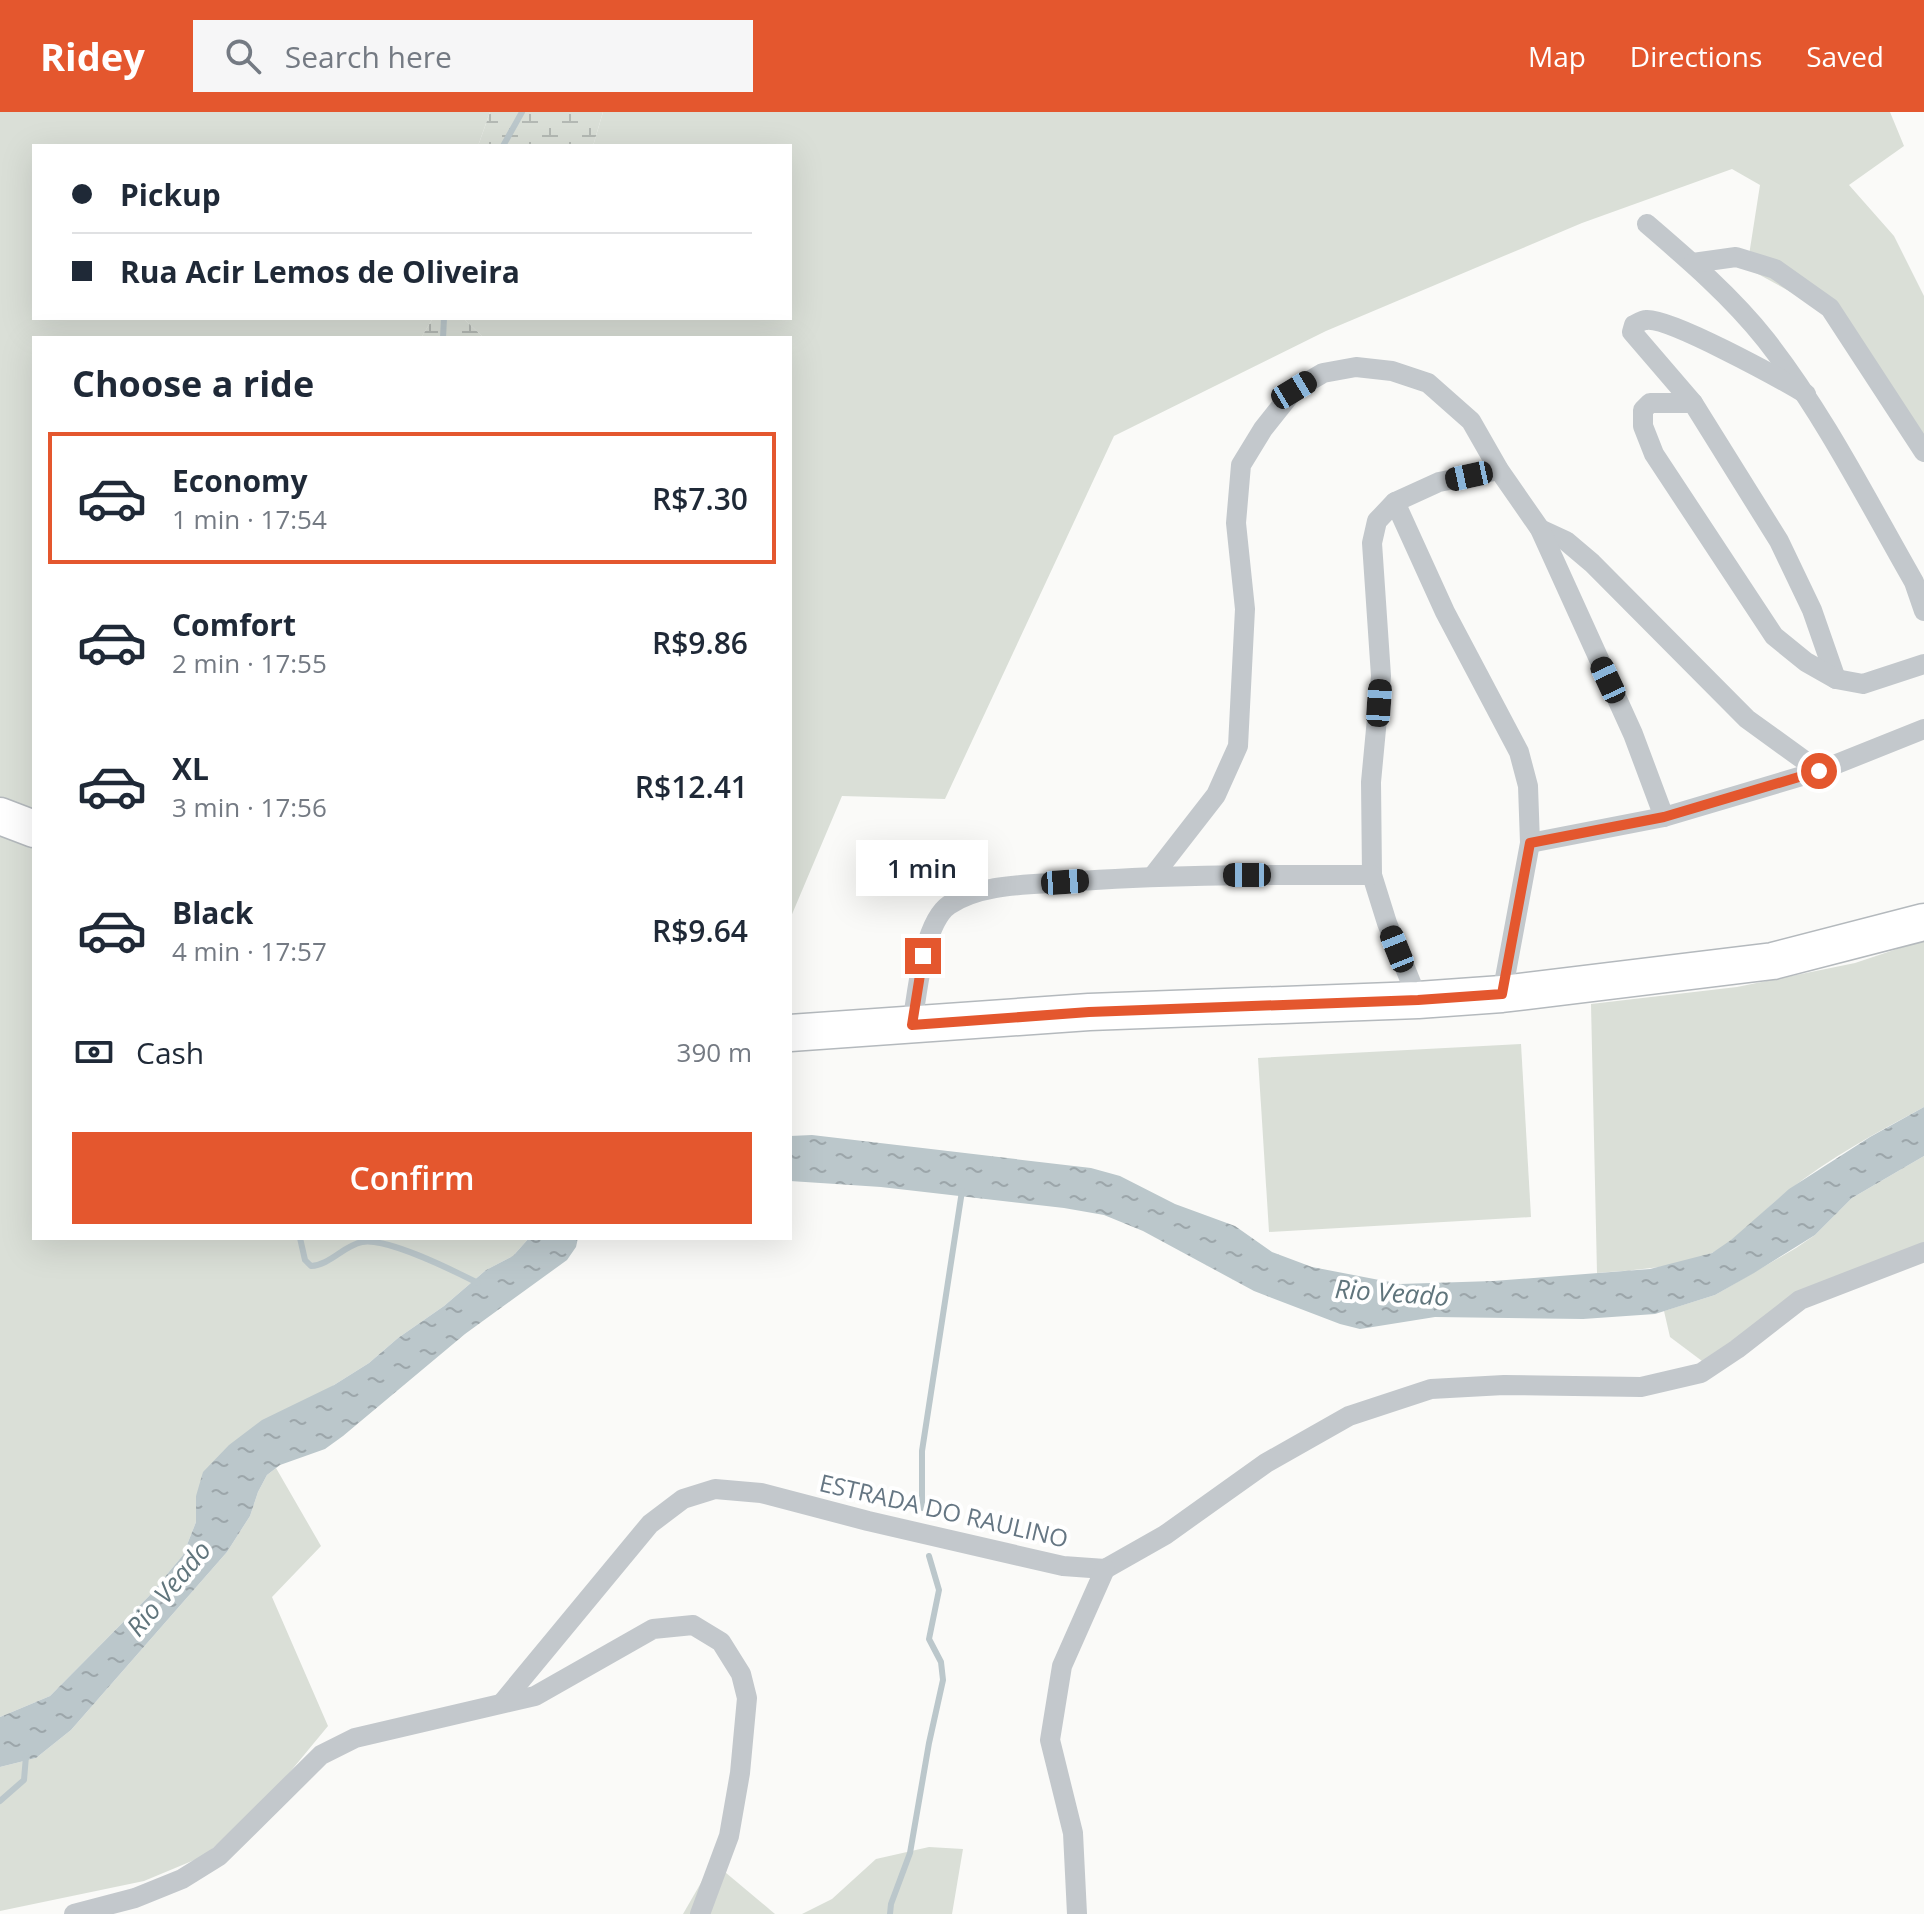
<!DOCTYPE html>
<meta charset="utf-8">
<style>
body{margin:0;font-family:"Open Sans",sans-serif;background:#f6f6f7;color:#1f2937;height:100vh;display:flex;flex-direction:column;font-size:30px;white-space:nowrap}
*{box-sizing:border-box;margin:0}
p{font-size:26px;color:#747a83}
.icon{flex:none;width:44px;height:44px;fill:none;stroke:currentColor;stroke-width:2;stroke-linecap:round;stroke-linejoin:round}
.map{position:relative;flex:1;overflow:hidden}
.sheet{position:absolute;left:32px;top:224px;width:760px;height:904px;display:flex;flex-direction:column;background:#fff;border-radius:0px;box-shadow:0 8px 32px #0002}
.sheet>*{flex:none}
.banner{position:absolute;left:32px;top:32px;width:760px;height:176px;border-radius:0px;box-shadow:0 8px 32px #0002;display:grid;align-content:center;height:176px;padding:0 40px;background:#fff}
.end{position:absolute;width:36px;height:36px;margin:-18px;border:10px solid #e4572e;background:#fff;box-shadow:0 0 0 4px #fff}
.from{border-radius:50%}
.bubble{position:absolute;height:56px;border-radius:0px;background:#fff;box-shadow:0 8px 32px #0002;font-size:26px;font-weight:600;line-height:56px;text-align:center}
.car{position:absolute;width:24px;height:48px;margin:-24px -12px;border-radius:10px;box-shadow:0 0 6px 2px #0007;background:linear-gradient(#222 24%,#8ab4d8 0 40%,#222 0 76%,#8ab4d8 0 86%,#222 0)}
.banner b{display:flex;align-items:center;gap:28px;height:76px;font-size:30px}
.banner b+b{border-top:2px solid #e0e1e3}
.banner i{width:20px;height:20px;background:#1f2937}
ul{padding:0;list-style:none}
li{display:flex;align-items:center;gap:24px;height:132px;margin:0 16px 12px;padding:0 24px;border:4px solid transparent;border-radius:0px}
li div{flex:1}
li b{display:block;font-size:30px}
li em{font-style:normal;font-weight:600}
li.current{border-color:#e4572e}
li>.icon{width:72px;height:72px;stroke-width:1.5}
h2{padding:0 40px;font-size:36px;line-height:96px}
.pay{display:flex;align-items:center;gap:20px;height:88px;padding:0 40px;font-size:30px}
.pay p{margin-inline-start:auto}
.primary-button{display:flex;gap:16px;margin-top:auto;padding:16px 40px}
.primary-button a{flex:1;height:92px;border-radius:0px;background:#e4572e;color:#fff;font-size:32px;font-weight:600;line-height:92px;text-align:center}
header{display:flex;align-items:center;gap:48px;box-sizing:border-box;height:112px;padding:0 40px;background:#e4572e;color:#fff}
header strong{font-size:38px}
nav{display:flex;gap:44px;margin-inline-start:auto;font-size:28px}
.search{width:560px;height:72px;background:#f6f6f7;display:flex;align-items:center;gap:20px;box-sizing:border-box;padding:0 28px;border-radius:0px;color:#747a83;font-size:30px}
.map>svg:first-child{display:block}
.grass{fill:#dadfd7}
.wetland{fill:url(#wetland-marsh)}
.water{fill:url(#water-ripples)}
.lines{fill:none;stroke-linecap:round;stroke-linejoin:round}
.stream{stroke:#bbc7cb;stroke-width:6}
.highway-casing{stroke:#b4b9bd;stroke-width:39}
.street{stroke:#c3c8cc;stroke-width:20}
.highway{stroke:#fff;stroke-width:36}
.route{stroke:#e4572e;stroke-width:10}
.labels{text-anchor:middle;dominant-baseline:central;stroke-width:8;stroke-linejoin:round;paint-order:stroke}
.street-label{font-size:24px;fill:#657683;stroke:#fff}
.water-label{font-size:26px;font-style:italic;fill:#60757c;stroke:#fff}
</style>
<header>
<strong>Ridey</strong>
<div class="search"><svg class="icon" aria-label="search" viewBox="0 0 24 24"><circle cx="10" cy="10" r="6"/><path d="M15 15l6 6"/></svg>Search here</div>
<nav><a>Map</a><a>Directions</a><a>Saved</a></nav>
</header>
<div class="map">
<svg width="1924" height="1802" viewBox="0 0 1924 1802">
<defs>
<pattern id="wetland-marsh" width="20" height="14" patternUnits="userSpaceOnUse" patternTransform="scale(2)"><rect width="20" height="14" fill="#dadfd7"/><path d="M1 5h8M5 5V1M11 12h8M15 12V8" fill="none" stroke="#b4b9b4"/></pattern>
<pattern id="water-ripples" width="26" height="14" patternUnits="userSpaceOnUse" patternTransform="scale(2)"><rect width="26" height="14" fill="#bbc7cb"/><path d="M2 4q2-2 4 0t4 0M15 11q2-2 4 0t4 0" fill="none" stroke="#9ca6aa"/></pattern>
</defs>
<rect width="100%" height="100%" fill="#fafaf8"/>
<g class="grass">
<path d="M0 0H490L478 34H34V206H433L421 226H34V697L0 688Z"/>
<path d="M603 0H1890L1904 34 1849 73 1894 124 1924 184V333L1849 222 1800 185 1747 156 1760 73 1732 57 1582 111 1326 219 1114 324 945 687 842 684 790 807V226H484L463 206H790V34H593Z"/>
<path d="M0 715 34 726V1126H529L513 1144 486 1158 444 1194 398 1226 369 1251 334 1273 196 1384V1410L183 1443 149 1484 50 1584 0 1605Z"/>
<path d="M1924 828V995C1878 1020 1829 1046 1788 1079 1765 1096 1736 1130 1712 1141 1678 1156 1634 1158 1597 1161L1591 892 1737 875 1855 851Z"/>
<path d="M1521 932 1531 1105 1269 1120 1258 946Z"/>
<path d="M1924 1044V1134L1859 1162 1706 1252 1670 1225 1664 1199 1715 1183 1796 1136 1815 1123 1852 1086Z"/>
<path d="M276 1356 321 1434 272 1485 328 1614 266 1689 204 1744 144 1769 0 1799V1655L36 1646 71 1618 227 1440 250 1404 258 1380 267 1363Z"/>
<path d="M929 1735 963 1737 952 1802H802L832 1787 876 1747Z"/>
<path d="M713 1750 775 1802H683Z"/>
</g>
<g class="wetland">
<path d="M490 0H603L593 34H478Z"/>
<path d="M433 206H463L484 226H421Z"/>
</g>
<g class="water">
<path d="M1924 995V1044L1852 1086 1815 1123 1754 1161 1715 1183 1655 1202 1583 1207 1435 1205 1360 1217 1340 1212 1254 1179 1143 1119 1104 1103 1064 1096 881 1075 790 1069V1024L812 1023 1091 1056 1120 1064 1175 1092 1235 1114 1272 1140 1312 1155 1400 1172 1493 1169 1650 1157 1712 1141 1731 1128 1789 1077 1870 1025Z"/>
<path d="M529 1126H578L576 1135 567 1148 465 1222 343 1324 325 1337 280 1353 267 1363 258 1380 250 1404 227 1440 71 1618 36 1646 0 1655V1605L50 1584 149 1484 183 1443 196 1410V1384L203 1360 229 1333 262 1308 334 1273 369 1251 398 1226 444 1194 486 1158 513 1144Z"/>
</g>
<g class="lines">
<g class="stream">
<path d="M503 34 522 0"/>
<path d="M443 226 444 206"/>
<path d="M300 1126 305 1148 311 1154C330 1153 343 1134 362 1130 387 1125 454 1159 478 1171"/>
<path d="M922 1396V1339L962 1079"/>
<path d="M0 1689 24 1668 26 1644"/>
<path d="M890 1802 891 1792 910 1741 929 1631 943 1568 941 1550 929 1527 939 1478 929 1444"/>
</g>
<g class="highway-casing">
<g id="highway">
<path d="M0 704 34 717"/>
<path d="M790 921 1089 900 1418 888 1502 882 1773 849 1924 810"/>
</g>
</g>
<g class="street">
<path d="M1647 112C1689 148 1732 185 1766 228 1824 302 1867 388 1914 470L1924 499"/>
<path d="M1693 151 1736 145 1775 157 1830 196 1924 340"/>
<path d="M1806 282C1781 267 1669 205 1646 208 1643 208 1636 212 1634 213L1632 220 1693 291 1779 429 1812 498 1836 567"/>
<path d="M1693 291H1650L1643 298V314L1654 342 1774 524 1806 550 1836 567 1863 572 1924 552"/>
<path d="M1395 390 1445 500 1519 640 1528 674 1530 731 1502 882"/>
<path d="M1540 417 1566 429 1592 451 1747 607 1819 659"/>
<path d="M1530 731 1664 705 1819 659 1924 617"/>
<path d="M1153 764 1216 683 1238 634 1245 497 1236 411 1241 353 1263 317 1294 278 1323 261 1356 255 1392 259 1428 271 1471 309 1499 358 1540 417 1633 622 1664 705"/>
<path d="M1418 888 1387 811 1372 763 1371 670 1381 564 1372 431 1377 409 1395 390 1439 370 1499 358"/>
<path d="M912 913C917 883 923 811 949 793 981 771 1030 773 1068 770 1169 762 1270 763 1372 763"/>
<path d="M502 1591 650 1412 683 1387 715 1377 761 1381 868 1409 1063 1454 1105 1457 1165 1423 1266 1351 1349 1304 1431 1277 1504 1273 1641 1275 1701 1261 1737 1237 1800 1188 1924 1140"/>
<path d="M74 1802 135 1786 182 1767 219 1744 321 1643 355 1626 535 1584 653 1517 693 1513 721 1530 741 1562 747 1586 740 1661 729 1724 700 1802"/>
<path d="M1077 1802 1073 1721 1050 1628 1062 1554 1105 1457"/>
</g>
<use href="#highway" class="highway"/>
</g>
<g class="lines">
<path class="route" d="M923 844 912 913 1089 900 1418 888 1502 882 1530 731 1664 705 1819 659"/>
</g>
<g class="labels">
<g class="street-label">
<text transform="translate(944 1398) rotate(13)">ESTRADA DO RAULINO</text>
</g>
<g class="water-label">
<text transform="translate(1392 1180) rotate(4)">Rio Veado</text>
<text transform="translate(168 1476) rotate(-50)">Rio Veado</text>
</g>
</g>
</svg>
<i class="end from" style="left:1819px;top:659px"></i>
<i class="end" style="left:923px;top:844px"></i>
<div class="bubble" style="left:856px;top:728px;width:132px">1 min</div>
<i class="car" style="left:1294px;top:278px;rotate:59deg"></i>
<i class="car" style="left:1469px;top:364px;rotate:258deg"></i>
<i class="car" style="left:1608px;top:568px;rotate:335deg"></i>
<i class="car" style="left:1379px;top:591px;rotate:4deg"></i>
<i class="car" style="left:1247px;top:763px;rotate:270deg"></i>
<i class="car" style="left:1065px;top:770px;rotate:86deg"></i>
<i class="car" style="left:1397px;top:837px;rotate:338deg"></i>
<div class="banner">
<b><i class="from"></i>Pickup</b>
<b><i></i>Rua Acir Lemos de Oliveira</b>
</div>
<section class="sheet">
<h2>Choose a ride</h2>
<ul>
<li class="current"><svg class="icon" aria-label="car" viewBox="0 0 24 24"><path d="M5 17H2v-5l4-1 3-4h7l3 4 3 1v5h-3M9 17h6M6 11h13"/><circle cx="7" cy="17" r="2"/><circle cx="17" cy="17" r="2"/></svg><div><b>Economy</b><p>1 min · 17:54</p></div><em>R$7.30</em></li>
<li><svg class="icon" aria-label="car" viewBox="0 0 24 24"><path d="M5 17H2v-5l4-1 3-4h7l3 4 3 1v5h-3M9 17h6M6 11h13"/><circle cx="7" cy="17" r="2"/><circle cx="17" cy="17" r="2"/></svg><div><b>Comfort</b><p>2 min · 17:55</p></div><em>R$9.86</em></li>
<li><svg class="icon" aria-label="car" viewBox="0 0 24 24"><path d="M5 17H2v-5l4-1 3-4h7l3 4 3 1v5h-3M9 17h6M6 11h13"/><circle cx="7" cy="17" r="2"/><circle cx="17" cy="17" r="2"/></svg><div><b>XL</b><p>3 min · 17:56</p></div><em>R$12.41</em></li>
<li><svg class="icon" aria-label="car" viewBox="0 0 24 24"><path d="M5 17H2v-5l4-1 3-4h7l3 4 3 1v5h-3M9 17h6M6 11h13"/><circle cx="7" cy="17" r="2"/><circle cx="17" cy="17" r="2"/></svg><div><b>Black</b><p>4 min · 17:57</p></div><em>R$9.64</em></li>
</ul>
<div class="pay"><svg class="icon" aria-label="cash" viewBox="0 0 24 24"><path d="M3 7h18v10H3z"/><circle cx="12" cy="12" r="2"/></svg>Cash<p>390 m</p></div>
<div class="primary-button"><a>Confirm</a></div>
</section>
</div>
